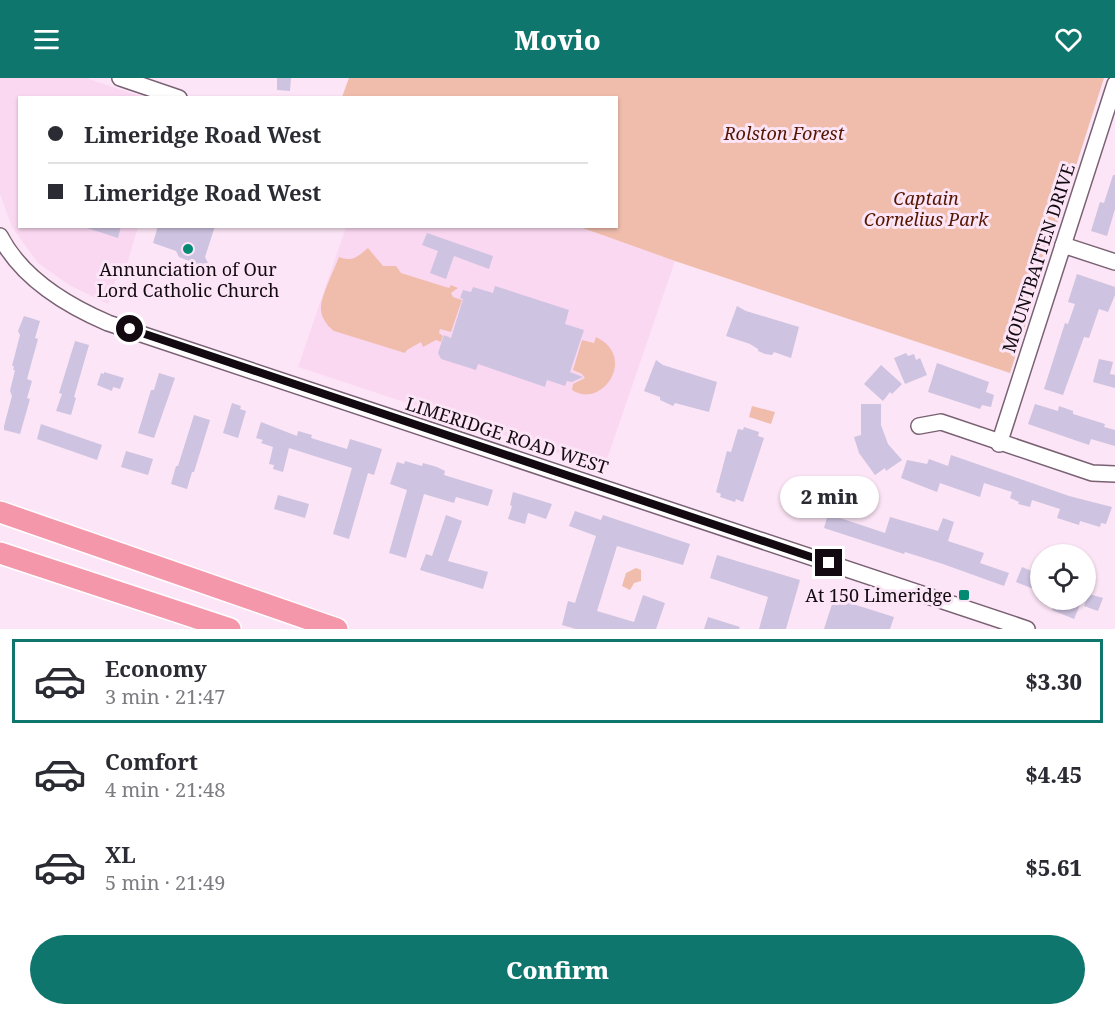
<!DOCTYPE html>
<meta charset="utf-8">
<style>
body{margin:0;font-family:"Noto Serif",serif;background:#f7f7f7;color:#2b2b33;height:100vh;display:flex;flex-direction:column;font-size:22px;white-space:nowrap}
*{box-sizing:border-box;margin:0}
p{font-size:20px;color:#7c7c81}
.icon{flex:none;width:33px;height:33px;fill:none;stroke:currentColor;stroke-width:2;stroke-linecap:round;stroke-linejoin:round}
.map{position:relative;height:551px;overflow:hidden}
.panel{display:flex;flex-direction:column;background:#fff;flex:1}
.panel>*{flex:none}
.guide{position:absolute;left:18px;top:18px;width:600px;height:132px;border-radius:0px;box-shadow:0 2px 4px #0004;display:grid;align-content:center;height:132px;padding:0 30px;background:#fff}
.fabs{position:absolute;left:1030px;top:466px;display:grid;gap:12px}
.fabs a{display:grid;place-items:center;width:66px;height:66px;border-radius:50%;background:#fff;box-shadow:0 2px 4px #0004;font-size:30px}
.end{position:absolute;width:27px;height:27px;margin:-14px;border:8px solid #130a11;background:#fff;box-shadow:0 0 0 3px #fff}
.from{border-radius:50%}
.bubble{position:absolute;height:42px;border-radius:21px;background:#fff;box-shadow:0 2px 4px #0004;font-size:20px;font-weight:800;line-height:42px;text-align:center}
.guide b{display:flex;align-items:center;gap:21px;height:57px;font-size:22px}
.guide b+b{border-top:2px solid #e1e1e2}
.guide i{width:15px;height:15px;background:#2b2b33}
ul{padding:10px 0 0;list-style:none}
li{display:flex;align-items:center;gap:18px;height:84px;margin:0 12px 9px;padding:0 18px;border:3px solid transparent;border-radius:0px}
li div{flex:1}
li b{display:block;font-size:22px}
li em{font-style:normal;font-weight:800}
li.selected{border-color:#0f766e}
li>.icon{width:54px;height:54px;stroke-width:1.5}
.cta{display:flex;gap:12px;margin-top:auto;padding:12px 30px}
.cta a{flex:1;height:69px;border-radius:36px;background:#0f766e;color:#fff;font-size:24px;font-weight:800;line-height:69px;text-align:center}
header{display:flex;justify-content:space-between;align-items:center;height:78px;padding:0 30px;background:#0f766e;color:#fff;font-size:27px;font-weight:800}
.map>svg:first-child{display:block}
.built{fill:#fbd8f2}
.green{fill:#f0bdad}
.building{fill:#cec3e0}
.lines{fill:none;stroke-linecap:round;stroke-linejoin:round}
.minor-casing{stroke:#796173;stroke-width:18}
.highway-casing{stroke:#fff;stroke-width:24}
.minor{stroke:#fff;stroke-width:15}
.highway{stroke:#f597aa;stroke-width:21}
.route{stroke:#130a11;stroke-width:8}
.poi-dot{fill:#028b72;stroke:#fce5f6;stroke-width:2}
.labels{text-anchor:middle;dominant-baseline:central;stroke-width:6;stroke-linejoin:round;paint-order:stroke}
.park-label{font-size:18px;font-style:italic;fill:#551600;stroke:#fce5f6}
.street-label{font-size:18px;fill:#130a11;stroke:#fce5f6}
.poi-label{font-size:18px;fill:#130a11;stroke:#fce5f6}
</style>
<header><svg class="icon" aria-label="menu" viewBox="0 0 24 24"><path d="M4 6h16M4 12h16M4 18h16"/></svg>Movio<svg class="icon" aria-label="heart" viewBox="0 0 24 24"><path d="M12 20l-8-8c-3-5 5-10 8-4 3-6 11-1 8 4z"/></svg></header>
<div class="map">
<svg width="1115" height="551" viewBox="0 0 1115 551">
<rect width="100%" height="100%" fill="#fce5f6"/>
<g class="built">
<path d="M0 0H86L143 19 20 20V148L138 149 124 196 115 203 108 226 69 207 38 185 12 149 0 116Z"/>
<path d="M346 149H580L675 183 604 390 298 289Z"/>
</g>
<g class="green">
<path d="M349 0H1104L1010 295 675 183 580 149 616 148V20L342 19Z"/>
<path d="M368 170 383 188H396L401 195 449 210 451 207 458 210 451 215 453 219 462 222 451 254 440 251 439 255 443 258 441 264 436 262 423 269 421 264 407 272 405 275 334 253C327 248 320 238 321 229 321 218 335 190 339 179 353 184 357 179 368 170Z"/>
<path d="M596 259C638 279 602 332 572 312L573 306 585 300 582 296 573 292 582 262 594 265Z"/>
<path d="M752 328 775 334 771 346 749 339Z"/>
<path d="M636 490 641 492V503L634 505 630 512 622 508 626 495Z"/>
</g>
<g class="building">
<path d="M277 0H291L290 13 277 12Z"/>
<path d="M1113 97H1115V131L1107 158 1091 153 1100 124 1104 125Z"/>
<path d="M87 148H121L118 160 87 150Z"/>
<path d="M158 148H215L205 179 211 191 208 196H201L194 185 179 179 176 173 153 165Z"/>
<path d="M427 155 493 178 489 191 454 178 446 201 430 195 438 173 422 167Z"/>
<path d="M1077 196 1115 209V217L1108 234 1099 231 1089 260 1084 259 1063 317 1044 311 1065 245 1068 246 1075 226 1068 224Z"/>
<path d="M495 208 569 232 565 246 584 252 570 294 583 299 572 304 567 303 565 308 547 302 545 309 478 286 476 292 441 281 438 275 444 257 451 260 463 221 460 220 463 212 471 214 473 209 493 215Z"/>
<path d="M737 228 746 233 799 249 791 280 774 274 772 277 765 276 758 273V271L750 266 726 258Z"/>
<path d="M24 238 40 243 35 260 38 261 27 301 32 303 27 320 30 321 20 356 4 352V348L12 318 10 313 15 292H13L14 288H12L20 257 18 253Z"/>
<path d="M75 263 89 267 74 319 76 320 71 337 56 333 62 316 59 315Z"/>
<path d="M906 275 908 278 914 276 916 282 920 280 927 297 905 306 894 280Z"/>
<path d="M1099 281 1113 284 1110 296 1115 297V310L1093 304Z"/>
<path d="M656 282 663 287 717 304 709 334 675 325 673 328 660 322V319L644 313Z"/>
<path d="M937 285 989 304 986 314 994 317 991 329 982 327 980 331 928 314Z"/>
<path d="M881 287 902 306 892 316 890 314 883 323 864 306Z"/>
<path d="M104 294 124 300 120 311 113 309 112 313 97 307 101 295 104 296Z"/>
<path d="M159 295 175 300 154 360 138 355 151 312H154Z"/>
<path d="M232 325 241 328 240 331 246 333 238 360 223 355Z"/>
<path d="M861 326H881V347L888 366 902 382 886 393 885 390 875 397 859 375 854 359 861 357Z"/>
<path d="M1035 326 1058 333 1059 328 1073 333V336L1105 346 1104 349 1115 352V368L1091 361 1089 367 1028 346Z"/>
<path d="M194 337 210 342 194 394H192L187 411 171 406 176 388H178Z"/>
<path d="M261 344 297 358 298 353 312 357 311 360 347 371 350 361 382 371 374 397 368 395 349 461 333 456 352 390 289 370 283 394 273 391 274 387 269 386 273 369 261 365 263 362 256 360Z"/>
<path d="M41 346 102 367 97 382 37 361Z"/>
<path d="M744 349 759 354 758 358 764 360 743 424 736 421 735 424 720 419 721 416 716 414 727 373 731 374 738 351 743 352Z"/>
<path d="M126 373 153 381 148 397 121 389Z"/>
<path d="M951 377 1069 418 1112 429 1106 446 1101 445 1100 449 1080 443 1079 447 1057 440 1060 431 1032 422 1030 429 1018 426 1019 424 1010 420 1012 414 984 405 980 419 940 405 937 414 901 400 907 382 927 386 929 381 948 388Z"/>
<path d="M405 383 422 388 423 385 437 389 445 393 444 397 493 412 488 428 456 419 454 425 424 416 406 480 389 475 407 412 390 406 397 384 404 386Z"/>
<path d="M513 414 552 426 546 441 528 435 525 446 508 441 512 428 510 427Z"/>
<path d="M278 417 309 426 305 440 274 431Z"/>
<path d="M575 433 601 442 603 437 690 466 683 487 617 468 597 533 634 544 643 517 665 525 656 551H576L562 547 568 523 575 525 596 458 569 448Z"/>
<path d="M828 436 885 455 890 439 938 453 943 440 954 444 948 463 984 475 980 485 1009 495 1004 508 943 486 905 474 904 476 824 450Z"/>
<path d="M446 437 462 443 448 483 488 494 483 511 420 492 426 476 432 478Z"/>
<path d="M717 477 800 502 786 551H759L768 519 710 500Z"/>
<path d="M1022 489 1041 497V514L1016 504Z"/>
<path d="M1089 516 1103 520 1098 533 1084 528Z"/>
<path d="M834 520 894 539 890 551H824Z"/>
<path d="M1056 522H1082L1074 541 1052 532Z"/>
<path d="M708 539 740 549 739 551H704Z"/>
</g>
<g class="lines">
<g class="minor-casing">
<g id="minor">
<path d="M120 0 179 20"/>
<path d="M0 158C21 199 66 227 108 245L1027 551"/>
<path d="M1063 167 1115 184"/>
<path d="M919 348 941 344 1092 395 1115 396"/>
<path d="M999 366 1115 6"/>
</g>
</g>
<g class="highway-casing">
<g id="highway">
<path d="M0 434 337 551"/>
<path d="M0 475 230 551"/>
</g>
</g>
<use href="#minor" class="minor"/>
<use href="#highway" class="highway"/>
</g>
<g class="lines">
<path class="route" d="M130 251 829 485"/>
</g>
<g class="poi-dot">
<circle cx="188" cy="171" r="6"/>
<rect x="958" y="511" width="12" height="12" rx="3"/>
</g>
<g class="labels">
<g class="park-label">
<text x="784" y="55">Rolston Forest</text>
<text x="926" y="120">Captain<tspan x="926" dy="21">Cornelius Park</tspan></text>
</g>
<g class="street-label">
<text transform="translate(1038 180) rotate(-72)">MOUNTBATTEN DRIVE</text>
<text transform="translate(507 357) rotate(18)">LIMERIDGE ROAD WEST</text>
</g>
<g class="poi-label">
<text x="188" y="191">Annunciation of Our<tspan x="188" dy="21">Lord Catholic Church</tspan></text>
<text x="952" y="517" text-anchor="end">At 150 Limeridge</text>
</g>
</g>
</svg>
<div class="fabs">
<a><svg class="icon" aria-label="locate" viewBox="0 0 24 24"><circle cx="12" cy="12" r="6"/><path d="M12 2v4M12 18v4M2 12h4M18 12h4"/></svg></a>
</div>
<i class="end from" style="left:130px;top:251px"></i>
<i class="end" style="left:829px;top:485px"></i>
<div class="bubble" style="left:780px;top:398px;width:99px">2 min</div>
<div class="guide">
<b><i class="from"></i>Limeridge Road West</b>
<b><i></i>Limeridge Road West</b>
</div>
</div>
<section class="panel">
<ul>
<li class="selected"><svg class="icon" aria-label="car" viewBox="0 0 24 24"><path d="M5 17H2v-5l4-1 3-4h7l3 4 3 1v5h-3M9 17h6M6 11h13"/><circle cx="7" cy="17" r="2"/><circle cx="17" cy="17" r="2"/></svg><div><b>Economy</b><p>3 min · 21:47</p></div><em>$3.30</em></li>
<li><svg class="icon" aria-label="car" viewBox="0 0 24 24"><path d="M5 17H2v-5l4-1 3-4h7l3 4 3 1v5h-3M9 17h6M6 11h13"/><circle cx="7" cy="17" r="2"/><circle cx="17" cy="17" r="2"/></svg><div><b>Comfort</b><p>4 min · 21:48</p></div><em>$4.45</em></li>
<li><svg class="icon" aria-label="car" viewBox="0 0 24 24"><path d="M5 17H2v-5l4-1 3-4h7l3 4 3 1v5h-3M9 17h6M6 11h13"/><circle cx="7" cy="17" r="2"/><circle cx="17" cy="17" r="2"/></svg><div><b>XL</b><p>5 min · 21:49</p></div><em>$5.61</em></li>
</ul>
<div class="cta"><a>Confirm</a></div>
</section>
